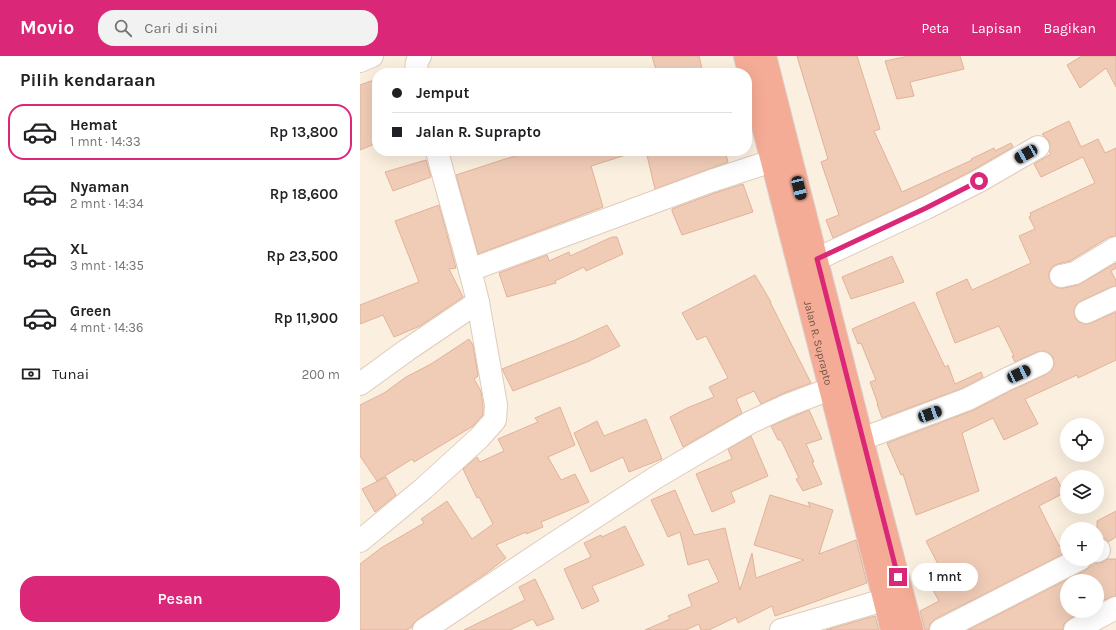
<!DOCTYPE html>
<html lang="id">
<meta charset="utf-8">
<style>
body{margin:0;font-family:Karla,sans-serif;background:#f2f2f2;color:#202124;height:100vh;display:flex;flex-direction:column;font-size:15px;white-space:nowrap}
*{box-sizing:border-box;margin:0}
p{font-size:13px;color:#757577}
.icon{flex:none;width:22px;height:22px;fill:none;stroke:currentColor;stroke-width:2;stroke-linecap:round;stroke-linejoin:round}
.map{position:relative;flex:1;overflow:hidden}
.drawer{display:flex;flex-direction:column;background:#fff;width:360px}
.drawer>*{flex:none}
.top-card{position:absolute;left:12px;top:12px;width:380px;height:88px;border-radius:16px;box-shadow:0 4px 16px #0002;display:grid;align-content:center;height:88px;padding:0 20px;background:#fff}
.tools{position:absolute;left:700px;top:362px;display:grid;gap:8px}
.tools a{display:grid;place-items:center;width:44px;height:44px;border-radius:50%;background:#fff;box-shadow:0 4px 16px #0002;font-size:20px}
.end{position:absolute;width:18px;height:18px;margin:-9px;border:5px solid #db2777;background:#fff;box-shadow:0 0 0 2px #fff}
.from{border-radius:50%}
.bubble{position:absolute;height:28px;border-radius:14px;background:#fff;box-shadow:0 4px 16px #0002;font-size:13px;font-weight:600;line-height:28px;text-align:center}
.car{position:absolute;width:12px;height:24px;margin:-12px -6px;border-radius:5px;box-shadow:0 0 3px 1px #0007;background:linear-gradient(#222 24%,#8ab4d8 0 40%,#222 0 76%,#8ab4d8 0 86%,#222 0)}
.top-card b{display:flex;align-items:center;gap:14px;height:38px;font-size:15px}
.top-card b+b{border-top:1px solid #e0e0e0}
.top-card i{width:10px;height:10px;background:#202124}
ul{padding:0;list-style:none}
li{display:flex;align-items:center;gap:12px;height:56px;margin:0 8px 6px;padding:0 12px;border:2px solid transparent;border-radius:16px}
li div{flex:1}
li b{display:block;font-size:15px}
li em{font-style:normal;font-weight:600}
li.current{border-color:#db2777}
li>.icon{width:36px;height:36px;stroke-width:1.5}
h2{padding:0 20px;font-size:18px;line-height:48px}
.pay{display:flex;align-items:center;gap:10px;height:44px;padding:0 20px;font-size:15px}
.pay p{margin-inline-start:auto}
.action{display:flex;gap:8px;margin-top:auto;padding:8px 20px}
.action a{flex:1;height:46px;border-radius:16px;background:#db2777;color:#fff;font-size:16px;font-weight:600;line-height:46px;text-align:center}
header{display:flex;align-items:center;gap:24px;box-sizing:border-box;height:56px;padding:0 20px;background:#db2777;color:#fff}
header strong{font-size:19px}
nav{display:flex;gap:22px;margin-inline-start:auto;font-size:14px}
.search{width:280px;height:36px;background:#f2f2f2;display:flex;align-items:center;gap:10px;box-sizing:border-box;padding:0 14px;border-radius:16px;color:#757577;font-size:15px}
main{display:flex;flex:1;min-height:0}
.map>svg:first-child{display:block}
.building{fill:#f0ccb7;stroke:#e2b298}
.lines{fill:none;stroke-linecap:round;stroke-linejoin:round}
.minor-casing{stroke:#dfcbbb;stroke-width:24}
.highway-casing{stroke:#d7cfcc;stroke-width:24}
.minor{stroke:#fff;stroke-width:22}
.highway{stroke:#f5ac96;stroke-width:22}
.route{stroke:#db2777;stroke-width:5}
.labels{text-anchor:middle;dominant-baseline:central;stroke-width:3.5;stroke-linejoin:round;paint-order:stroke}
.street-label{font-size:11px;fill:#715548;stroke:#fff4e4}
</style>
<header>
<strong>Movio</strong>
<div class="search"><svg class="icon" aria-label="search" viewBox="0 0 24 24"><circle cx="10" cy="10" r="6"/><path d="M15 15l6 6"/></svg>Cari di sini</div>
<nav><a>Peta</a><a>Lapisan</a><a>Bagikan</a></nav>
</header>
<main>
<section class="drawer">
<h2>Pilih kendaraan</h2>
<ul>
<li class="current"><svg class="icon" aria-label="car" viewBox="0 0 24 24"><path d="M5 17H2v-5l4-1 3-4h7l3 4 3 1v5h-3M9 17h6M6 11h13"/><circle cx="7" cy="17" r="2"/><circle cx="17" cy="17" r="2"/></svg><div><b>Hemat</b><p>1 mnt · 14:33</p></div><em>Rp 13,800</em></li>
<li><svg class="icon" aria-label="car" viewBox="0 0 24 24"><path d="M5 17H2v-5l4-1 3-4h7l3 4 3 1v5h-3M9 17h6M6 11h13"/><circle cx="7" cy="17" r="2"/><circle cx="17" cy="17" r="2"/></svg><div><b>Nyaman</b><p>2 mnt · 14:34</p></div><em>Rp 18,600</em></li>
<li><svg class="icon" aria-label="car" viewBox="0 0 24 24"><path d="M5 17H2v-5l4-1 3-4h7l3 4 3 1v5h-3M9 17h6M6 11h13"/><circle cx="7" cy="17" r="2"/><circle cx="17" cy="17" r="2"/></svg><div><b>XL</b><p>3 mnt · 14:35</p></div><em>Rp 23,500</em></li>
<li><svg class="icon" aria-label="car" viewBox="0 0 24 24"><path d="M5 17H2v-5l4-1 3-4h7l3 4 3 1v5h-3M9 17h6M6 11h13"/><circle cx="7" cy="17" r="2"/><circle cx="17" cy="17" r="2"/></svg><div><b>Green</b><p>4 mnt · 14:36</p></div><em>Rp 11,900</em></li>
</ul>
<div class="pay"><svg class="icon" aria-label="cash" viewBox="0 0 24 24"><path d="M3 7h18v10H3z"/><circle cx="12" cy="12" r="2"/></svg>Tunai<p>200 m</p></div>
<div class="action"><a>Pesan</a></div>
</section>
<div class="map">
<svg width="756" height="574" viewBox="0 0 756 574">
<rect width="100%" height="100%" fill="#fbefdf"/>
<g class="building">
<path d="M292 0H339L343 17H297Z"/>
<path d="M437 0H497L520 73 514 75 542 136 612 104 611 103 634 92 635 95 651 87 653 91 613 114 561 141 473 182 466 164 479 159 461 106 468 103Z"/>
<path d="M549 0H600L604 13 550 26 554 40 537 43 525 5Z"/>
<path d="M722 0H756V31L746 12 720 32 707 9Z"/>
<path d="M17 23V87L0 94V29Z"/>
<path d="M709 65 721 91 738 83 745 97 756 92V180L749 181 710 205 698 208 693 210 689 216V222L692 228 698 232H704L718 229 756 207V212L751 215 756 225V230L751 231 721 245 716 249 714 255 715 262 719 266 725 268 731 267 756 256V304L718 322 717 319 665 343 678 368 644 384 633 362 602 377 619 435 556 459 543 418 541 419 527 387 614 354 652 334 687 318 692 314 694 308 693 301 689 297 684 295 677 296 655 306 652 300H654L639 270 595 287 576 237 607 223 612 234 671 207 659 180 675 173 669 161 671 160 670 157 735 127 723 101 681 121 674 108 691 98 689 95 690 91 689 85 682 78Z"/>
<path d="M174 95H269V98L231 110 243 151 118 198 96 119 145 103Z"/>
<path d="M286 95H365L368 106 295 133Z"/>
<path d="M66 104 71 121 33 135 25 116Z"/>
<path d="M383 128 393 156 322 179 312 155V153L355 137Z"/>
<path d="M79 149 96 212 89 213 103 241 60 270 34 281 23 259 0 268V249L59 226 35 165Z"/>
<path d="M252 181H257L263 198 226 215 224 211 195 225 196 227 147 241 139 217 187 199 189 205 209 196 210 200Z"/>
<path d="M532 200 544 226 491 243 482 221Z"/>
<path d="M395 219 411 246H410L451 327 424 337 401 348 394 335 376 343 382 357 323 391 310 361 327 352 354 341 349 331 368 322 346 280 337 284 322 257Z"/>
<path d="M554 246 585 311 588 309 595 328 621 316 623 321 603 332 522 362 517 348H518L510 326 516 324 501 287 498 288 492 273Z"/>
<path d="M247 269 260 290 227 306 153 335 142 313 215 284Z"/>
<path d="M109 283 113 289 118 320 114 323 121 335 123 350V359L113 370 54 406 52 403 17 425 0 400V349L24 337 46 321 71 308Z"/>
<path d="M200 351 215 389 188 401 201 424 215 418 229 446 181 466 183 471 166 478V476L136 489 146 502 128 516 57 564 53 568 52 571 47 574H0V508L21 492 64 467 61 463 87 445 112 483 133 468 119 441 117 442 103 413 117 401 120 406 144 395 138 383 178 366 175 362Z"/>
<path d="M449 354 462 383 446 388 454 406H452L462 428 443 435 436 423 439 422 421 384H418L411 370Z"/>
<path d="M286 363 302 403 269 416 263 401 231 416 214 377 237 365 244 380Z"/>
<path d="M391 380 408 420 371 436 375 446 352 456 336 418 372 403 368 393Z"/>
<path d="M26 421 36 439 15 456 2 433Z"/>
<path d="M696 421 704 437 679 450 699 490 707 486V496L575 563 570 568 569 574H565L560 555 579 545 564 518 579 510 566 485Z"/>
<path d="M315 434 334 479 365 472 380 534 392 497 396 522 444 504 394 489 410 439 450 451 448 446 473 454 459 498 496 484 507 527 415 560 412 550 378 567 376 561 349 574H341L339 568 326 574H285L310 563 308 560 332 550 328 539 359 526 348 503 328 509 320 476 308 481 291 444Z"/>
<path d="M756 455V481L748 486 746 483 740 482H737V465Z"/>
<path d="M265 470 284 509 232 530 239 545 222 553 204 513 231 501 224 487 241 479 242 481Z"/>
<path d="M747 503H756V540L750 541 737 548V525H707V555H724L709 563 704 568 703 574H608L726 514 730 510 732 506 737 507 743 506Z"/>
<path d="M175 523 194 563 177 570 173 563 150 574H104L165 544 159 531Z"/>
<path d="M515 560 519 574H466Z"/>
</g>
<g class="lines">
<g class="minor-casing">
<g id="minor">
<path d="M0 5 12 0"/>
<path d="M57 17C56 10 56 6 60 0"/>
<path d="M457 203 566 152 619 125 678 91"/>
<path d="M110 214 351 125 412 105"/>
<path d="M701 220 715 217 756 192"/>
<path d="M726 256 756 242"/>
<path d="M0 328 47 294 118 246C106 195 90 146 77 95"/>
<path d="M502 383 608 343 647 323 682 307"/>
<path d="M0 485 63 433 119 382 135 364 136 349 118 246"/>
<path d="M737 495 739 494"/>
<path d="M64 574 192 489 295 422 339 396 391 366 428 349 470 333"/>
<path d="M421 574 524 544"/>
<path d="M581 574 720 503"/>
<path d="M715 574 756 552"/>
</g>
</g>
<g class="highway-casing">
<g id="highway">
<path id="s1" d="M385 0 532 574"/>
<path d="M405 0 514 430 552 574"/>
</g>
</g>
<use href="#minor" class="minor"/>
<use href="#highway" class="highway"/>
</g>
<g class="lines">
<path class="route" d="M538 521 457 203 566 152 619 125"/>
</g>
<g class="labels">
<g class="street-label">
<text stroke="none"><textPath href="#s1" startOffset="296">Jalan R. Suprapto</textPath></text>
</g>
</g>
</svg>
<div class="tools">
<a><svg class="icon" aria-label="locate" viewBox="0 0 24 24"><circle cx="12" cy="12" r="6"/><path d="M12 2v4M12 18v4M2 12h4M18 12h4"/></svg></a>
<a><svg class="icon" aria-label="layers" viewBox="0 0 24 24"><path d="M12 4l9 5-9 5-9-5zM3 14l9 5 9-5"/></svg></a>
<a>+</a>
<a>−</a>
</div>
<i class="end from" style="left:619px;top:125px"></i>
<i class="end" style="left:538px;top:521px"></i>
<div class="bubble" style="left:552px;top:507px;width:66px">1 mnt</div>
<i class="car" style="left:666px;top:98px;rotate:240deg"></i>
<i class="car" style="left:439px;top:132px;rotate:166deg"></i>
<i class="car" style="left:659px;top:318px;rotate:65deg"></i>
<i class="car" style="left:570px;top:358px;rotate:70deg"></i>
<div class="top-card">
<b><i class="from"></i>Jemput</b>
<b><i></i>Jalan R. Suprapto</b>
</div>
</div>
</main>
